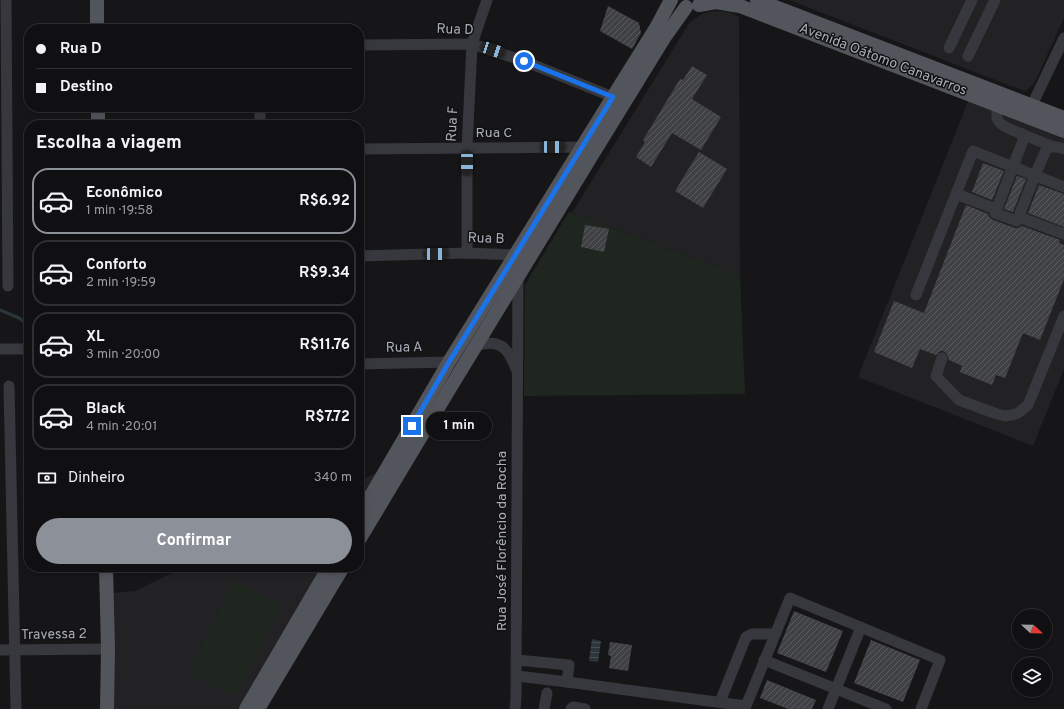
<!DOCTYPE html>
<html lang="pt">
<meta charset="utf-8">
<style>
body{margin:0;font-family:Overpass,sans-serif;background:#19191b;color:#f1f3f6;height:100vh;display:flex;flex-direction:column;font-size:15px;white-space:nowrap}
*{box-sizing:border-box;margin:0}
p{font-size:13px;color:#9c9d9f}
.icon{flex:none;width:22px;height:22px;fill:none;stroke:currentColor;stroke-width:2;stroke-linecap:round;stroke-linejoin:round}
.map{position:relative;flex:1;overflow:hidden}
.panel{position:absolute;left:24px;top:120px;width:340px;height:452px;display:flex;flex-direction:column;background:#101012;border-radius:16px;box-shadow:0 2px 6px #0003,0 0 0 1px #303032}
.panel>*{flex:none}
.top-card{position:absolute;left:24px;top:24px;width:340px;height:88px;border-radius:16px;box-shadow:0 2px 6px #0003,0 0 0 1px #303032;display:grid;align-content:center;height:88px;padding:0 12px;background:#101012}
.needle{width:26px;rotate:112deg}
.tools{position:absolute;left:1012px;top:609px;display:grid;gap:8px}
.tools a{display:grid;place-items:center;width:40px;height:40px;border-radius:50%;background:#101012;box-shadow:0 2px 6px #0003,0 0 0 1px #303032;font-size:20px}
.end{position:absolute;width:18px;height:18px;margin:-9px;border:5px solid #1a73e8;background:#fff;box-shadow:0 0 0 2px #fff}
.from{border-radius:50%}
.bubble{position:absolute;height:28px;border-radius:14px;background:#101012;box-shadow:0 2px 6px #0003,0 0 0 1px #303032;font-size:13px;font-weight:700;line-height:28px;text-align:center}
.car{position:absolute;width:12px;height:24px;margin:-12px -6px;border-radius:5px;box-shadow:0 0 3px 1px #0007;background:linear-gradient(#222 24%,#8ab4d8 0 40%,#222 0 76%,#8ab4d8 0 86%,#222 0)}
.top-card b{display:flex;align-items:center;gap:14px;height:38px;font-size:15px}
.top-card b+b{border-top:1px solid #303032}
.top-card i{width:10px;height:10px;background:#f1f3f6}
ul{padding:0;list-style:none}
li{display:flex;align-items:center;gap:12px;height:66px;margin:0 8px 6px;padding:0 4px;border:2px solid #303032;border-radius:16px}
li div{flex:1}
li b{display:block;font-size:15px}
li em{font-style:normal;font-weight:700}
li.active{border-color:#8c9099}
li>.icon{width:36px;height:36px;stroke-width:1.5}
h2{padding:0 12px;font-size:18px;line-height:48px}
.pay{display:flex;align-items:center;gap:10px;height:44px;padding:0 12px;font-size:15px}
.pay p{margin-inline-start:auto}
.button{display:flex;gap:8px;margin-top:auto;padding:8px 12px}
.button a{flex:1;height:46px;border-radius:24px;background:#8c9099;color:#fff;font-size:16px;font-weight:700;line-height:46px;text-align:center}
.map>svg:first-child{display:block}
.built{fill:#222225}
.green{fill:#1e261f}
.water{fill:url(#water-rules)}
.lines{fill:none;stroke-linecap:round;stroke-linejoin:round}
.stream{stroke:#2c353c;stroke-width:3}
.building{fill:url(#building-hatch)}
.minor{stroke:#37383d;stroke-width:11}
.major{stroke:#53555c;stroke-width:14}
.route{stroke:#1a73e8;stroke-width:5}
.labels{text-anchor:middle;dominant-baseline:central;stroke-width:3;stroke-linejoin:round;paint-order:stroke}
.street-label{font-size:14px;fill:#a8adb8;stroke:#111113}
</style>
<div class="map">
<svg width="1064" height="709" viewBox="0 0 1064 709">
<defs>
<pattern id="water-rules" width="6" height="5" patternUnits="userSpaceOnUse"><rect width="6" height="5" fill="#2c353c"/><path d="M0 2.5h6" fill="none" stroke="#485056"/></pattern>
<pattern id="building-hatch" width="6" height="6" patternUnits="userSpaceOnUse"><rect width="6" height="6" fill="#404145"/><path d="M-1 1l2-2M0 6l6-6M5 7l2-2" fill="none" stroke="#595a5e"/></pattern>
</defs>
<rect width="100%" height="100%" fill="#161618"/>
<g class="built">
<path d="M789 0H1064V18L1034 84 1028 89 1024 91Z"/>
<path d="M724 11 730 12 739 17 740 275 572 213 690 22 702 14 710 12Z"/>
<path d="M969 99 1064 137V369L1033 446 858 377Z"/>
<path d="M379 472 359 505V481Z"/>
<path d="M184 567H323L240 709H114L113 593 135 591Z"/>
</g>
<g class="green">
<path d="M569 212 740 275 745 394 524 396 525 285Z"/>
<path d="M234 580 282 605 236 697 188 673Z"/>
</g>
<path class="water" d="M592 639 601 641 598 662 589 661Z"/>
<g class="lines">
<path class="stream" d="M0 310 19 318 29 325"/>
</g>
<g class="building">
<path d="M608 6 639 23 641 33 632 49 600 31Z"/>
<path d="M692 66 707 75 692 99 721 117 701 150 672 133 651 167 636 157 645 142 643 140 680 79 683 80Z"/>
<path d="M699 152 727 169 703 208 675 191Z"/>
<path d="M983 163 1004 171 992 200 972 192Z"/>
<path d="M1017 176 1026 179 1013 212 1004 209Z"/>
<path d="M1039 185 1064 194V227L1028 213Z"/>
<path d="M966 205 988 214 989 217 993 220 1015 228H1019L1022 226 1060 240 1059 243 1064 245V279L1040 340 1023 333 1005 378 996 375 992 385 960 372 962 366 949 360 947 354 944 351H940L936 355 920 349 912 368 874 352 894 301 924 313Z"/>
<path d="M585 225 609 229 604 252 581 247Z"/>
<path d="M794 611 843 631 826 672 777 653Z"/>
<path d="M871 640 920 660 903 702 854 683Z"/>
<path d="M610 642 632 645 628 671 609 668 611 656 608 655Z"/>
<path d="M767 680 816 700 812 709H788L760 698Z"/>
</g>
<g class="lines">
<g class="minor">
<path d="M6 0 8 286"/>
<path d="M359 45 472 44 524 61 613 97"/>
<path d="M949 48 972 0"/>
<path d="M968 56 995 0"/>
<path d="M998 105C998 109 996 113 997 118 999 127 1016 131 1024 135V138L995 213 1017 221 1035 175 1046 150C1052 145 1057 147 1064 149"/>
<path d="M1032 105 1064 38"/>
<path d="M260 107V125"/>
<path d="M1024 135 1054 147"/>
<path d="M359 149 582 147"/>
<path d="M956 194 996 209"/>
<path d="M1019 217 1064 234"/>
<path d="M467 253V148L472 44 487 0"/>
<path d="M359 256 467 253 517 255"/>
<path d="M916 295 973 151 1064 187"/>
<path d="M475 346C499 338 508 347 516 369"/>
<path d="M0 349H29"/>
<path d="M942 358 936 376 959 400 997 414 1005 416 1012 415 1018 413 1028 405 1064 316"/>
<path d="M359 364 449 362"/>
<path d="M9 386 16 709"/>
<path d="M0 650 108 649"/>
<path d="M764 660 886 709"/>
<path d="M517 676 567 682 569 665 517 660"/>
<path d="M567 682 746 706 790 598 940 660 921 709"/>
<path d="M720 702 746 637 752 634H775"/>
<path d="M515 709 516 697 518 276"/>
<path d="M544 709 547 693"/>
<path d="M571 709 573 707 585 709"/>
<path d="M828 709 861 627"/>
</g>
<g class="major">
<path d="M97 0V29"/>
<path d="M757 0 1064 118"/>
<path d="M699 5 716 2 740 6 1064 131"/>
<path d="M98 107V125"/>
<path d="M359 516 449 362 613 97 656 28 671 0"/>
<path d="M359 540 447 393 595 150 664 38 686 7"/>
<path d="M106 567 108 649 107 709"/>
<path d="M246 709 329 567"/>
<path d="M258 709 343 567"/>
</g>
</g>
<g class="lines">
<path class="route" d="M412 426 449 362 613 97 524 61"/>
</g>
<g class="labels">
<g class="street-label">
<text transform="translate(455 30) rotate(2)">Rua D</text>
<text transform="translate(883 60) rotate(21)">Avenida Oátomo Canavarros</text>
<text transform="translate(453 124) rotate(-87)">Rua F</text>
<text x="494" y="133">Rua C</text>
<text transform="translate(486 239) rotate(2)">Rua B</text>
<text transform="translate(404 348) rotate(-1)">Rua A</text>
<text transform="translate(502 541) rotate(-90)">Rua José Florêncio da Rocha</text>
<text transform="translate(54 635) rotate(-1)">Travessa 2</text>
</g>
</g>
</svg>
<div class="tools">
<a><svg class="needle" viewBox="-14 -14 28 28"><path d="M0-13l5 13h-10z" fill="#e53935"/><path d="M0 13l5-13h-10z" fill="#9c9d9f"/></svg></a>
<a><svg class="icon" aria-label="layers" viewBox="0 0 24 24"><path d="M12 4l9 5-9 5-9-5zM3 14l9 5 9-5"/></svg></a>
</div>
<i class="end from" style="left:524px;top:61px"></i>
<i class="end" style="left:412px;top:426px"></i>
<div class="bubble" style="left:426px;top:412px;width:66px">1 min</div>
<i class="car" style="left:493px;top:50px;rotate:109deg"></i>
<i class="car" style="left:553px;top:147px;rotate:90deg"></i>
<i class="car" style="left:467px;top:163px;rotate:180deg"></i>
<i class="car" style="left:436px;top:254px;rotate:89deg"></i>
<div class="top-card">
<b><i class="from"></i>Rua D</b>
<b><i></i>Destino</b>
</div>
<section class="panel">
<h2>Escolha a viagem</h2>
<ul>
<li class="active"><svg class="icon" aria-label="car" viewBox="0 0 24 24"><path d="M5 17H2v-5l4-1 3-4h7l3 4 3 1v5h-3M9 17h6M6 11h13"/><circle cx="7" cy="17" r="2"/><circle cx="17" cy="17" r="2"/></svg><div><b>Econômico</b><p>1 min · 19:58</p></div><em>R$6.92</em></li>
<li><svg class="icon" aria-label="car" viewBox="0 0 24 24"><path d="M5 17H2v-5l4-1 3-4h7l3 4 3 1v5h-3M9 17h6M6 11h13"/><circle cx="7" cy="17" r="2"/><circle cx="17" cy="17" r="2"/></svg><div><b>Conforto</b><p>2 min · 19:59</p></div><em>R$9.34</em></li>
<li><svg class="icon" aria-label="car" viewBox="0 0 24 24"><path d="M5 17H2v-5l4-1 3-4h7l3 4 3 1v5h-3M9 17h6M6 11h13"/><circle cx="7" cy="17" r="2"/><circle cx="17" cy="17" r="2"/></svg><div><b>XL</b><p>3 min · 20:00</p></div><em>R$11.76</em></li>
<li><svg class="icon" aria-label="car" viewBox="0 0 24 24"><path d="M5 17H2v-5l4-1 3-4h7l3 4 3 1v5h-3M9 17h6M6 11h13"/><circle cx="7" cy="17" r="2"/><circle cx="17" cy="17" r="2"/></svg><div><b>Black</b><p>4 min · 20:01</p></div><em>R$7.72</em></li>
</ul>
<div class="pay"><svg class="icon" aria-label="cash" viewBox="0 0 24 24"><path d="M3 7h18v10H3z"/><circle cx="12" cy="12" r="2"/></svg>Dinheiro<p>340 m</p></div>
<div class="button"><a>Confirmar</a></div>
</section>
</div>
